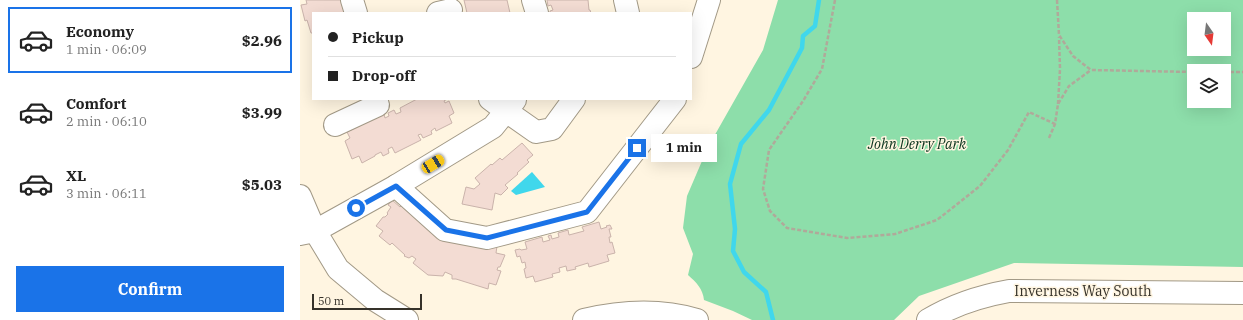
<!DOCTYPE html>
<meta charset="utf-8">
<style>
body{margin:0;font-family:"IBM Plex Serif",serif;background:#f6f6f6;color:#222;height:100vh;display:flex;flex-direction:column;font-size:15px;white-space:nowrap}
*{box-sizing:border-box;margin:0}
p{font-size:13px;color:#767676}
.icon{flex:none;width:22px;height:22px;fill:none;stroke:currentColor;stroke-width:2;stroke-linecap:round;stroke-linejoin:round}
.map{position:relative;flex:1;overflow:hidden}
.side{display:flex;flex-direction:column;background:#fff;width:300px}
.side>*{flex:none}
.hud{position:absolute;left:12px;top:12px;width:380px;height:88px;border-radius:0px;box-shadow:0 4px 16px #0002;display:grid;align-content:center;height:88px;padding:0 16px;background:#fff}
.needle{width:26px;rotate:166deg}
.fabs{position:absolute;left:887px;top:12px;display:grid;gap:8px}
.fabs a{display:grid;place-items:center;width:44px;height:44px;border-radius:0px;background:#fff;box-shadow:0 4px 16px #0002;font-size:20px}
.scale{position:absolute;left:12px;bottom:10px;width:110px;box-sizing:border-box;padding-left:4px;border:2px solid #36322a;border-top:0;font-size:11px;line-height:14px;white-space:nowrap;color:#36322a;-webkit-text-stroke:3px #fff5e1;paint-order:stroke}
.end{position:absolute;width:18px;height:18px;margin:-9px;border:5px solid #1a73e8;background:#fff;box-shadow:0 0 0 2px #fff}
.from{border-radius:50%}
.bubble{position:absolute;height:28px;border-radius:0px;background:#fff;box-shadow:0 4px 16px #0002;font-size:13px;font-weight:700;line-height:28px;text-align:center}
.car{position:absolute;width:12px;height:24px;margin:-12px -6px;border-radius:5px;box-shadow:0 0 3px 1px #0007;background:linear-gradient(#f5c518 24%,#345 0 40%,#f5c518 0 76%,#345 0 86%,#f5c518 0)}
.hud b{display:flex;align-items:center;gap:14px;height:38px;font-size:15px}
.hud b+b{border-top:1px solid #e0e0e0}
.hud i{width:10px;height:10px;background:#222}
ul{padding:7px 0 0;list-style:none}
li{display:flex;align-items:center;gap:12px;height:66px;margin:0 8px 6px;padding:0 8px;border:2px solid transparent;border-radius:0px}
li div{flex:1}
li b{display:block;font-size:15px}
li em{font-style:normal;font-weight:700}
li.on{border-color:#1a73e8}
li>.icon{width:36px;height:36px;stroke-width:1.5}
.action{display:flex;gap:8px;margin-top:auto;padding:8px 16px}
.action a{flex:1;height:46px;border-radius:0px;background:#1a73e8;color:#fff;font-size:16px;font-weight:700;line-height:46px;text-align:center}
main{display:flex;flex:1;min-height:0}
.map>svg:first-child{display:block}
.green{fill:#8ddeaa;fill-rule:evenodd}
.water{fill:#40d7ec}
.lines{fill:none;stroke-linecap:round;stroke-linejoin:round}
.stream{stroke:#40d7ec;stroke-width:4.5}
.building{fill:#f3dcd3;stroke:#cab3ab}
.minor-casing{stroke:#a29986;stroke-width:24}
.path{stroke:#b0a99a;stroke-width:2.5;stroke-dasharray:4 2;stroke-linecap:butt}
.minor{stroke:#fff;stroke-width:22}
.route{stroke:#1a73e8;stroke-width:5}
.labels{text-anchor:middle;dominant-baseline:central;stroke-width:3;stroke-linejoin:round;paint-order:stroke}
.park-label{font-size:14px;font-style:italic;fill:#0a341d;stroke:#fff5e1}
.street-label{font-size:14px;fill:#36322a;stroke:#fff5e1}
</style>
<main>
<section class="side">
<ul>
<li class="on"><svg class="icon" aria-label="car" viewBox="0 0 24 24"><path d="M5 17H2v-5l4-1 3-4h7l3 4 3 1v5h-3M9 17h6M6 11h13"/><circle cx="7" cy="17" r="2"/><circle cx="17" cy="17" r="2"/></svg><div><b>Economy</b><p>1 min · 06:09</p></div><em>$2.96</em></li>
<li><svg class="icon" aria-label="car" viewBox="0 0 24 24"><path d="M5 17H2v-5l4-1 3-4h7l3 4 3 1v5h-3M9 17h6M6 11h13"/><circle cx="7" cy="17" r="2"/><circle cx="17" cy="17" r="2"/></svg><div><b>Comfort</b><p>2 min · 06:10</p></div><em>$3.99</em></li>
<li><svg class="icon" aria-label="car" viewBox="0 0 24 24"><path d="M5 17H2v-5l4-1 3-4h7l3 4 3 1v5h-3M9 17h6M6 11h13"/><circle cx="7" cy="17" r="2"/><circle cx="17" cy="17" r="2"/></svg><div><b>XL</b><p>3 min · 06:11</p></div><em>$5.03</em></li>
</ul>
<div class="action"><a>Confirm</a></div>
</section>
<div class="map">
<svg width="943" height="320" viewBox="0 0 943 320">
<rect width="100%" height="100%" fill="#fff5e1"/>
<path class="green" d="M478 0H943V267L714 263 619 296 594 320H452L433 311 404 300C403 289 396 282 388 275L393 254 383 228 387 196 408 147 463 50ZM894 19H924V49H894ZM894 71H924V101H894Z"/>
<path class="water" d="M232 172 245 187 216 195 211 191Z"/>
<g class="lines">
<path class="stream" d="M473 320 466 292 444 272 433 251 435 229 430 184 441 144 469 110 502 48 503 36 515 26 519 0"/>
</g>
<g class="building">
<path d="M6 0H43L46 13H13V33H11L7 20 5 21 1 5 7 4Z"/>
<path d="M164 0H207L210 13H167Z"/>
<path d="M247 0H288L289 10H290L291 13H250V11L253 10 251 5 248 6Z"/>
<path d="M117 99H147L144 101 145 103 149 101 154 113 149 116 152 123 136 131 135 128 131 131 132 134 123 138 121 134 118 135 121 140 95 153 92 147 88 149 89 153 83 156 81 152 75 155V156L62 163 59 156 52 159 45 141 50 138 47 132 84 114 85 118 89 116 88 113 94 110 96 114 101 112 100 108Z"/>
<path d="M222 143 233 155 227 160 229 162 217 173 218 174 205 185 208 188 201 195 195 193 192 210 162 204 166 187 174 189 180 184 175 178 191 164 192 165 200 158 202 160Z"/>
<path d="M92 200 100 207 104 203 197 246 196 253 205 255 200 267H198L197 270 201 271 196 285 189 283 188 289 156 279H152V275L145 272 143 276 128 275 113 263 116 259 112 256 109 258 104 256 105 255 92 243 90 245 79 236 83 231 76 226 83 217H85L88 214 87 213 91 207 88 205Z"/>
<path d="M299 222 301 229 307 227 306 226 310 225 312 229H309L311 237H309L310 243 312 242 315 253 307 255 309 261 289 267 288 263 275 267 276 269 267 271 266 266 259 268 260 272 252 274 253 277 235 282 233 276 226 278 224 269 226 268 225 262 222 263 220 256 217 257 215 250 220 249 221 250 227 249 225 242 242 237 243 242 250 240 248 236 251 235 252 239 259 237 258 233 268 230 269 235 284 231 282 227Z"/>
</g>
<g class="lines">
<g class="minor-casing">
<g id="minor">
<path d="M52 0 56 13"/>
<path d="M233 0 237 13"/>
<path d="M325 0 328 13"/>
<path d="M138 13 151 10"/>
<path d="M391 57 409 0"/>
<path d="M215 100 206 111 236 132 252 129 274 99"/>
<path d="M35 125 78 105"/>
<path d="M96 186 145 230 187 238 287 212 375 99"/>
<path d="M0 196 15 231 38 269 75 300 107 320"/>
<path d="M0 234 15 231 96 186 193 127 206 111 190 99"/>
<path d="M284 320C322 311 360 309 397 320"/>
<path d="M628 320C653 305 681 296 709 291L943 293"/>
</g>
</g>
<g class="path">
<path d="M535 0 522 69 503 101 469 150 463 189 470 211 487 228 547 238 595 234 637 220 680 186 708 150 729 112 755 124"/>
<path d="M757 0 759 35 773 56 791 70 894 72"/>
<path d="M924 72H943"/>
<path d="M758 104 760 69 759 37"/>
<path d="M749 138 755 124 758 104 769 86 791 70"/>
</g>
<use href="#minor" class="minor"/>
</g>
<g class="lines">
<path class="route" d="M56 208 96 186 146 230 187 238 287 212 337 148"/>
</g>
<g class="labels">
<g class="park-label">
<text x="617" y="144">John Derry Park</text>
</g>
<g class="street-label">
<text x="783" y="291">Inverness Way South</text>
</g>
</g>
</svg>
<div class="fabs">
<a><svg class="needle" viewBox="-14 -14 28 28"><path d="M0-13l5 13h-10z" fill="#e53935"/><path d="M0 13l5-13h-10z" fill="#767676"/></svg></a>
<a><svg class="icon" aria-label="layers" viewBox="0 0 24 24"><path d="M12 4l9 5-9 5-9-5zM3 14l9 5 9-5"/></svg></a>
</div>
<div class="scale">50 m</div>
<i class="end from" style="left:56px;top:208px"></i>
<i class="end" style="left:337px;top:148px"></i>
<div class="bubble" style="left:351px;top:134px;width:66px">1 min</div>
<i class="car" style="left:133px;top:164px;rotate:59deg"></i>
<div class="hud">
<b><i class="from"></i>Pickup</b>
<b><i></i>Drop-off</b>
</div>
</div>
</main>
